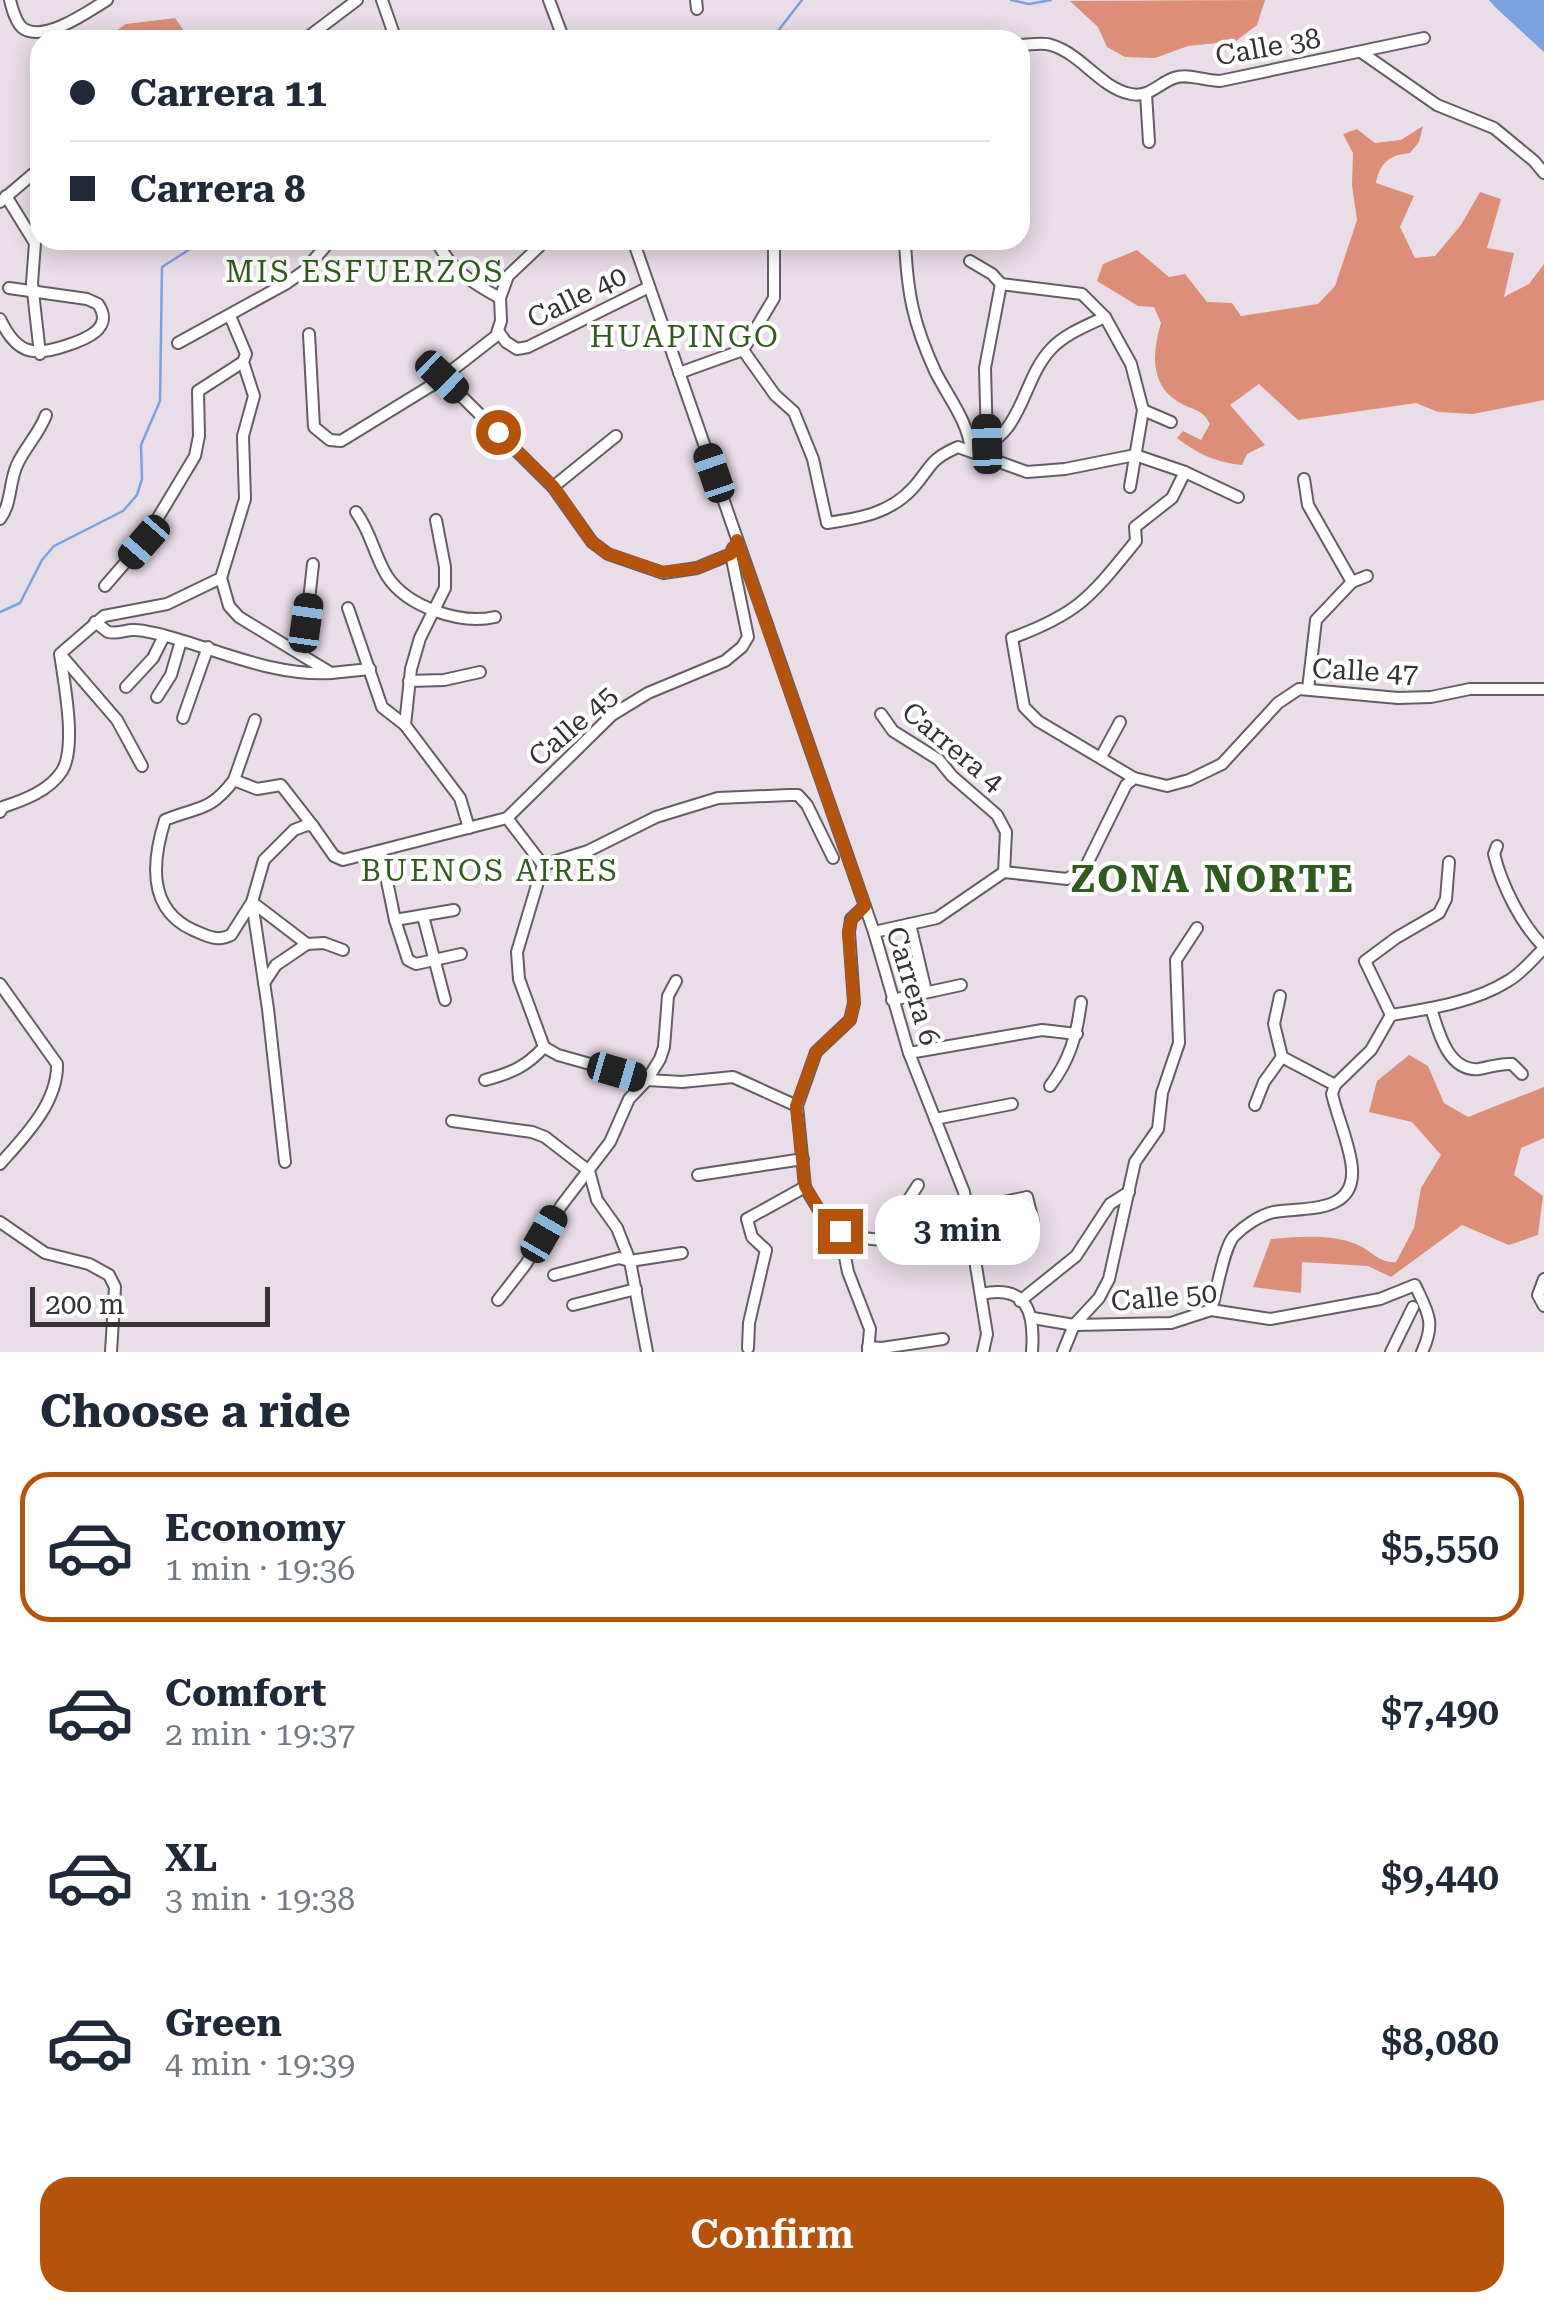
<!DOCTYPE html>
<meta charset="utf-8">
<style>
body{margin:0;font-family:"Roboto Serif",serif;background:#f6f6f7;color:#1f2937;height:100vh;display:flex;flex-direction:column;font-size:38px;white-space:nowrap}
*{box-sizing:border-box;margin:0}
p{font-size:32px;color:#747a83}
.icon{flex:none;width:55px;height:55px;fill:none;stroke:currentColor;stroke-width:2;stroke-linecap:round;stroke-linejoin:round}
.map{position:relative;height:1352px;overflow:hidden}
.sheet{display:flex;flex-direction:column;background:#fff;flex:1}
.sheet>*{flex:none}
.hud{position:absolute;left:30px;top:30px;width:1000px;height:220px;border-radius:30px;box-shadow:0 5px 25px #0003;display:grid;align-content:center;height:220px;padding:0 40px;background:#fff}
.scale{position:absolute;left:30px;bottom:25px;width:240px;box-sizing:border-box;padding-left:10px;border:5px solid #363136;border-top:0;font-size:28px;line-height:35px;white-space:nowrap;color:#363136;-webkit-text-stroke:8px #fff;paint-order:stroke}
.end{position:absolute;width:45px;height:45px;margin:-22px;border:12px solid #b45309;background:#fff;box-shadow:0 0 0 5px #fff}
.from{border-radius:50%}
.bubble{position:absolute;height:70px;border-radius:30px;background:#fff;box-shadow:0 5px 25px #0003;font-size:32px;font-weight:600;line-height:70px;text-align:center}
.car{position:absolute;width:30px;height:60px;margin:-30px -15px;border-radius:12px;box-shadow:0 0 8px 2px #0007;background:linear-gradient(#222 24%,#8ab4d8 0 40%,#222 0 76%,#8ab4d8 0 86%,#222 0)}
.hud b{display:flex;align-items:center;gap:35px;height:95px;font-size:38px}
.hud b+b{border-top:2px solid #e0e1e3}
.hud i{width:25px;height:25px;background:#1f2937}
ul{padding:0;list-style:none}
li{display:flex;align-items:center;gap:30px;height:150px;margin:0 20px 15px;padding:0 20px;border:5px solid transparent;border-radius:30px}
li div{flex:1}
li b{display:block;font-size:38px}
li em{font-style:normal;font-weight:600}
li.active{border-color:#b45309}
li>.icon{width:90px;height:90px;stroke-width:1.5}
h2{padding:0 40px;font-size:45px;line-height:120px}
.action{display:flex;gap:20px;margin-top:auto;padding:20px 40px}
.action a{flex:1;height:115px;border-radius:30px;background:#b45309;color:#fff;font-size:40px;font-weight:600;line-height:115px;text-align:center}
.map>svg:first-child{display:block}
.forest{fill:#dc8e79}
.water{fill:#7aa1e0}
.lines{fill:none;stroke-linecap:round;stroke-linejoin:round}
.stream{stroke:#7aa1e0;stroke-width:2.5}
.minor-casing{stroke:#665c66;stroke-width:14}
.minor{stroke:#fff;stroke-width:10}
.route{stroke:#b45309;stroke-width:12}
.labels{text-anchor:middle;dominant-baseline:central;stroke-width:8;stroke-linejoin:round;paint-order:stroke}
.street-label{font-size:28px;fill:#363136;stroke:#fff}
.neighbourhood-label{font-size:30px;letter-spacing:2.5px;fill:#315a1f;stroke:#fff}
.district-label{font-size:38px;font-weight:bold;letter-spacing:2.5px;fill:#315a1f;stroke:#fff}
</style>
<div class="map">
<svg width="1544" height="1352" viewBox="0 0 1544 1352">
<rect width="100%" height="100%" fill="#e9dde8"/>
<g class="forest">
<path d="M1265 0 1257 25 1236 41 1188 46 1155 58 1125 57 1107 47 1098 27 1070 1Z"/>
<path d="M175 18 189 38 88 40 113 33 126 24Z"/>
<path d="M1423 126 1419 142 1410 153C1390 155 1380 162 1376 183L1414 196 1400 227 1415 258 1435 256 1461 225 1480 192 1501 199 1487 248 1514 253 1504 297 1529 284 1544 264V400L1473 414 1438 412 1416 403 1298 420 1259 384 1230 405 1265 445 1247 454 1242 465C1215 462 1198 454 1177 438L1183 431 1201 440 1210 424C1204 412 1198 411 1186 406 1150 390 1151 356 1161 323L1154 307 1138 306 1097 281 1103 264 1137 250 1169 277 1185 274 1207 302 1232 303 1241 316 1318 304 1335 286 1357 220 1352 185 1353 153 1343 134 1357 129 1375 143 1401 140Z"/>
<path d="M1409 1055 1428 1066 1444 1103 1468 1117 1544 1087V1138L1521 1148 1514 1175 1543 1196 1538 1235 1509 1245 1462 1225 1391 1277 1368 1266 1302 1262 1301 1293 1253 1287 1271 1239C1297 1237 1327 1234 1353 1243 1370 1248 1378 1264 1396 1262L1414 1228 1421 1188 1441 1155 1412 1122 1369 1112 1377 1081Z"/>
</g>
<path class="water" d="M1489 0H1544V52L1495 7Z"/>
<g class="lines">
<g class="stream">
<path d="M1011 0 1029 4 1051 0"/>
<path d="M599 40 625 36 634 40"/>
<path d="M771 40 802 0"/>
<path d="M0 612 20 603 42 560 54 546 123 511 137 495 142 479 141 445 160 401 162 267 204 240"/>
</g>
<g class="minor-casing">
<g id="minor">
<path d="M10 0C12 8 16 24 24 29 46 42 89 11 107 0"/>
<path d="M382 0 396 40"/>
<path d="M549 0 564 40"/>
<path d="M696 0 697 9"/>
<path d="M304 40 357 0"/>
<path d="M1020 45C1030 45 1042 42 1051 45 1082 54 1100 88 1131 94 1149 98 1159 83 1174 78 1188 73 1205 81 1220 81L1424 38"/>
<path d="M1361 52 1437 105 1494 128 1534 161 1544 173"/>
<path d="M1146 94 1149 142"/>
<path d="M6 196 35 243 32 283 40 354"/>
<path d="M0 202 40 168"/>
<path d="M436 240C450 269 472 283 500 298"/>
<path d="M633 240 874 932 909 1053 964 1192 987 1334 983 1352"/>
<path d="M774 240V298L743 350 775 395 794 412 813 459 827 523C860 518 889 514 913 488 932 467 928 460 958 447L1027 472 1065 469 1135 455 1185 472 1238 497"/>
<path d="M905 240C907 292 913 323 935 371 948 397 968 421 971 450 1024 439 1020 382 1051 349 1065 334 1086 326 1105 317"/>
<path d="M970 261 992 274 1001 284 1082 294 1105 317 1131 364 1143 410 1130 487"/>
<path d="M0 319C16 353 32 357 65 346 84 340 115 329 98 304L87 299 9 288"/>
<path d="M498 331 506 342 517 349 528 347 649 287"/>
<path d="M309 334 314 427 330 440 341 441 437 382 496 336 501 321 500 298 508 276 546 240"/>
<path d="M178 343 287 283 304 271 331 240"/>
<path d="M679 373 743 350"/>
<path d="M442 377 553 487 592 542 608 554 663 573 697 568 731 554 733 548"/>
<path d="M1143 410 1171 422"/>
<path d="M987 444 985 368 1001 284"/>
<path d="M1304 479 1308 505 1352 582"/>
<path d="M553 487 616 436"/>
<path d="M356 512C371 532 374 555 387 576 407 607 461 625 495 617"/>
<path d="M0 519C12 503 9 482 17 465 25 447 39 434 46 415"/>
<path d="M221 578 229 606 239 617 331 673 370 669"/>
<path d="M105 586 144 541 195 456 199 436 198 391 243 362"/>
<path d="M348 608 382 707 405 725 460 798 469 828"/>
<path d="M95 622 108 632C118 634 122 631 132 630 141 629 153 633 163 635 219 650 272 676 331 673"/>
<path d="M300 651 305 636 313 564"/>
<path d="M61 655 117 720 142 766"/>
<path d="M409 681 444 680 480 672"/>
<path d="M126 687 153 658 164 636"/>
<path d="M1308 689 1316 620 1352 582 1367 576"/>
<path d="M157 697 171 675 181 641"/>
<path d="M881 714 893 731 939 760 952 776 997 815 1006 832 1004 872"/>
<path d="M183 718 208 647"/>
<path d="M255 720 234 780C209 813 198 806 165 820 152 861 147 909 193 930 207 936 217 942 231 935L252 902 264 860 294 830 307 825 313 826 334 856 343 860 507 818 612 715 648 693 725 661 742 647 748 637 731 554"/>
<path d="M405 725 411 669 420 638 445 588V567L436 520"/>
<path d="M1101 757 1120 722"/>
<path d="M1134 778 1038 721 1024 707 1012 638C1080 613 1091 596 1136 541L1135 527 1172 498 1185 472"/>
<path d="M234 780 257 789 281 785 313 826"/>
<path d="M0 812 3 807C24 800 49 791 62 771 77 747 64 682 60 654L104 616 167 604 221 578 245 499 243 436 254 396 243 362 246 354 230 316"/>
<path d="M507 818 543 865 517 952 519 979 544 1047"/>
<path d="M1497 846 1494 854C1502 886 1521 924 1544 947"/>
<path d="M381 852 395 920 408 960 416 964 461 954"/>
<path d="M543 865 588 851 656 817 718 798 789 795H798L807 805 833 858"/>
<path d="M865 906 851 919 849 932 854 1003 850 1020 816 1052 797 1106 805 1187 820 1212 840 1231 853 1237 911 1243"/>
<path d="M423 916 445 1000"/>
<path d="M395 920 454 910"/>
<path d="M910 924 925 987"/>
<path d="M874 932 937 918 1004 872 1067 879 1085 868 1126 785 1134 778 1167 786 1189 780 1222 764 1278 703 1299 689 1398 698 1431 697 1470 689H1544"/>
<path d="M264 983 276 965 307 944"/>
<path d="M0 984 57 1064C58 1103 24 1137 0 1164"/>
<path d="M1280 996 1274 1024 1282 1057"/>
<path d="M892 1000 961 985"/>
<path d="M1431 1008C1438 1031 1448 1072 1479 1069 1491 1067 1500 1063 1512 1064L1522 1074"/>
<path d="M1391 1015 1365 961 1396 938 1439 913 1446 899 1449 862"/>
<path d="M1391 1015C1429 1009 1475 1002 1508 981 1522 973 1533 959 1544 948"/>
<path d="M544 1047 558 1055 647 1080 682 1082 733 1077 797 1106"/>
<path d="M909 1053 1042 1030 1077 1034"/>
<path d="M1282 1057 1335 1085"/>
<path d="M485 1080C511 1073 526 1067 544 1047"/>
<path d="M1335 1085 1371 1050 1391 1015"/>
<path d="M1050 1086C1070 1060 1077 1034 1081 1002"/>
<path d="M1255 1105 1264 1082 1282 1057"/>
<path d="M935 1119 1012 1104"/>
<path d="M452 1121 532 1132 545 1137 589 1171 597 1200 617 1228 630 1261 647 1352"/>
<path d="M285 1162 268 1009 252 902 307 944 324 943 343 950"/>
<path d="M698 1175 803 1159"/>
<path d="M967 1210 1027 1197 1033 1221"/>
<path d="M0 1222 45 1253 89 1264 109 1275 115 1287 111 1352"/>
<path d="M840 1231 848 1272 870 1329 868 1352"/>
<path d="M883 1240 918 1185"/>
<path d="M554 1275 619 1258 630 1261 682 1253"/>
<path d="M1544 1279 1538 1295 1544 1306"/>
<path d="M981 1294C1027 1284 1035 1312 1032 1352"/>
<path d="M498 1300 526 1264 561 1206 610 1142 629 1099 647 1080 660 1059 664 1047 668 996 676 981"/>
<path d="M1020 1301 1076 1256 1110 1204 1129 1192"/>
<path d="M573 1305 636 1289"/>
<path d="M1211 1310C1217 1292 1223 1249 1234 1236 1244 1226 1260 1215 1274 1212 1302 1207 1355 1215 1352 1169 1351 1148 1337 1116 1332 1094L1335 1085"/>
<path d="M1033 1318 1074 1325 1171 1323 1211 1310 1270 1319 1380 1299 1415 1285C1428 1313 1436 1322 1422 1352"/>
<path d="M868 1347 882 1348 943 1339"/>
<path d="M748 1348 749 1323 766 1250 752 1237 747 1219 805 1187"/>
<path d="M1063 1352 1074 1325 1099 1298 1109 1279 1135 1162 1158 1129 1162 1093 1179 1043 1176 960 1197 928"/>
<path d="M1391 1352 1413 1307"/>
</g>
</g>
<use href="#minor" class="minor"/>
</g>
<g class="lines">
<path class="route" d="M498 432 554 487 592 542 608 554 663 572 697 568 731 554 737 540 865 906 851 920 848 932 854 1003 850 1020 816 1052 796 1106 805 1186 820 1212 840 1231"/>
</g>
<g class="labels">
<g class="street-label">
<text transform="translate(1268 47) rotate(-10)">Calle 38</text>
<text transform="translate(577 297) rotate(-26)">Calle 40</text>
<text transform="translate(1365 671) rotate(3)">Calle 47</text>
<text transform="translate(573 726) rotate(-41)">Calle 45</text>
<text transform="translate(953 747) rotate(40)">Carrera 4</text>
<text transform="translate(913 986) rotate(73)">Carrera 6</text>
<text transform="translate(1164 1297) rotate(-5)">Calle 50</text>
</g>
<g class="neighbourhood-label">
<text x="365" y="271">MIS ESFUERZOS</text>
<text x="685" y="336">HUAPINGO</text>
<text x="490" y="870">BUENOS AIRES</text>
</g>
<g class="district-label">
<text x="1213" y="879">ZONA NORTE</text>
</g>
</g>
</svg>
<div class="scale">200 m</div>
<i class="end from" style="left:498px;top:432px"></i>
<i class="end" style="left:840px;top:1231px"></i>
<div class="bubble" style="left:875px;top:1195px;width:165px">3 min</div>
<i class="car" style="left:442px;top:377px;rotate:134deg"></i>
<i class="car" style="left:987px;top:444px;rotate:358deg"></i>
<i class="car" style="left:714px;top:473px;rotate:341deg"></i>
<i class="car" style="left:144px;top:542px;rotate:221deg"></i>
<i class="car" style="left:306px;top:623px;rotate:8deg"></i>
<i class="car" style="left:617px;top:1072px;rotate:106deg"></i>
<i class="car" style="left:544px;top:1234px;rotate:30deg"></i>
<div class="hud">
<b><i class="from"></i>Carrera 11</b>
<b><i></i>Carrera 8</b>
</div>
</div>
<section class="sheet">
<h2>Choose a ride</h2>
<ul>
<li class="active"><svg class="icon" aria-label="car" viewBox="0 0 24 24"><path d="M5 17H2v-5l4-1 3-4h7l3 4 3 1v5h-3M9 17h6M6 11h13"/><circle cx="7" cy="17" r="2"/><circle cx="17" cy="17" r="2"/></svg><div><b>Economy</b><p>1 min · 19:36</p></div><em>$5,550</em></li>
<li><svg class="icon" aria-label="car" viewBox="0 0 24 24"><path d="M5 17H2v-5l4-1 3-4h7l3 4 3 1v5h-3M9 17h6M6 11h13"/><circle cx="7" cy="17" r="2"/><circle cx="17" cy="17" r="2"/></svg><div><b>Comfort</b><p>2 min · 19:37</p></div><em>$7,490</em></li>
<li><svg class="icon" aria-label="car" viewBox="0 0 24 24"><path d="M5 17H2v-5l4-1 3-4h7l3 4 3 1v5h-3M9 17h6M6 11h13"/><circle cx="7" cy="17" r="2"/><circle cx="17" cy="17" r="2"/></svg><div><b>XL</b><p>3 min · 19:38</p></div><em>$9,440</em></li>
<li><svg class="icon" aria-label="car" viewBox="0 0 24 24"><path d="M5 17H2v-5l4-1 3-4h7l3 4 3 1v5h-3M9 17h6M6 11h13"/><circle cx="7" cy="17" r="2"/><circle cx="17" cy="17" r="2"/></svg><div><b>Green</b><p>4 min · 19:39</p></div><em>$8,080</em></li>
</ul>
<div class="action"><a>Confirm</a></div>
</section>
